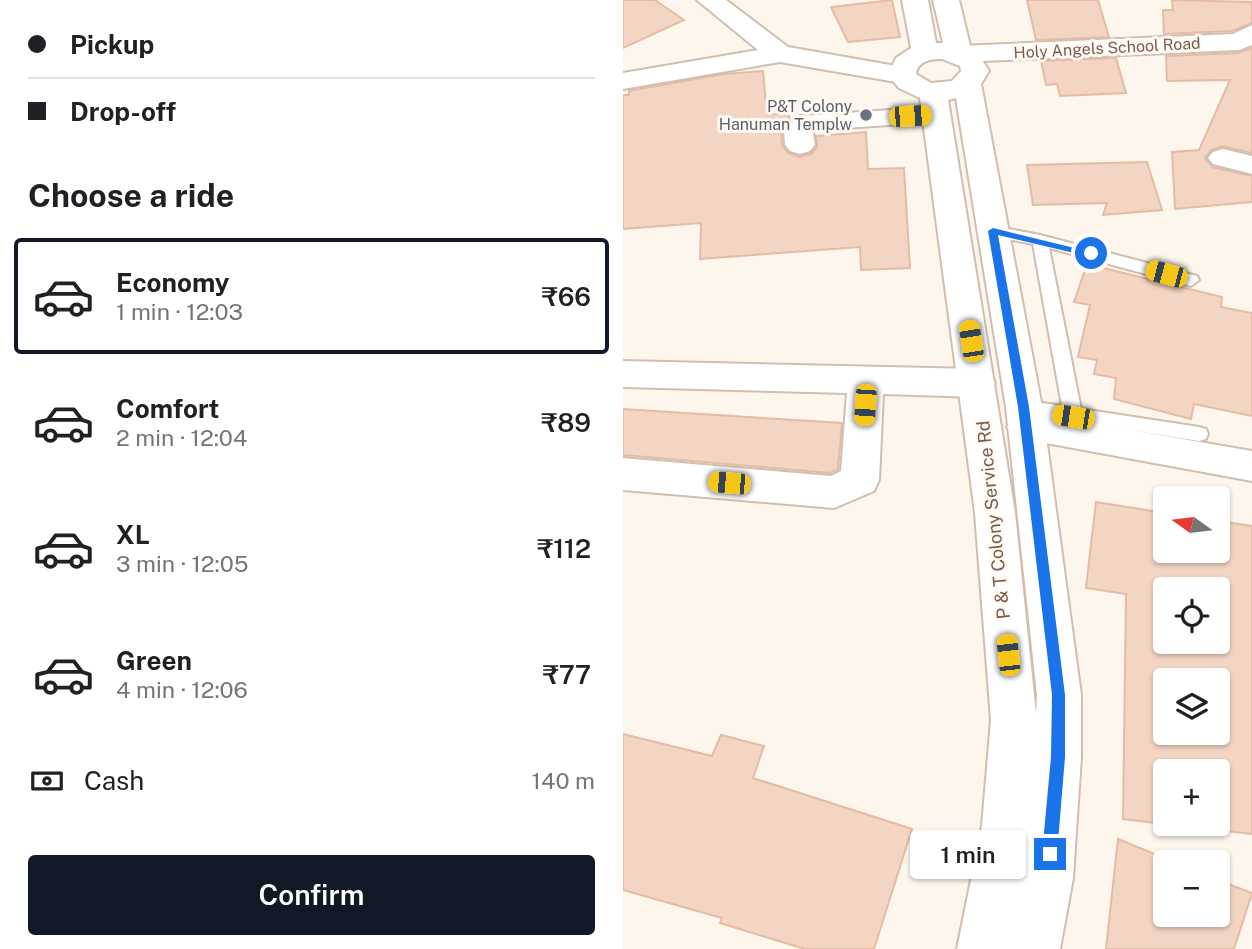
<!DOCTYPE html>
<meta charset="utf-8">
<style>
body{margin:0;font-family:"Public Sans",sans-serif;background:#f2f2f2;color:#202124;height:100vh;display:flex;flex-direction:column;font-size:26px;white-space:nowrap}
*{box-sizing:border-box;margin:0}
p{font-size:23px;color:#757577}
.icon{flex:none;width:38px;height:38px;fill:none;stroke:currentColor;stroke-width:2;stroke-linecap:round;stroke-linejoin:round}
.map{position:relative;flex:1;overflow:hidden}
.sheet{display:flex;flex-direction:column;background:#fff;width:623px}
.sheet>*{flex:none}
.top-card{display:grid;align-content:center;height:154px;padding:0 28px;background:#fff}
.needle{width:46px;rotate:284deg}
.fabs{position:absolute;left:530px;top:486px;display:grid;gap:14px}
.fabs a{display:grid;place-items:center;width:77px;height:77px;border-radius:7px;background:#fff;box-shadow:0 2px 5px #0004;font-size:35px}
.end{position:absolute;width:32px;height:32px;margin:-16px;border:9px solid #1a73e8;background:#fff;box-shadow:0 0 0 4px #fff}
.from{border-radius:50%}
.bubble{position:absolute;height:49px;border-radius:7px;background:#fff;box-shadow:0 2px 5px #0004;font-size:23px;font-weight:600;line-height:49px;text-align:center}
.car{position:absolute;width:21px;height:42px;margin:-21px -10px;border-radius:9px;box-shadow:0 0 5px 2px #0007;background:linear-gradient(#f5c518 24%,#345 0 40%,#f5c518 0 76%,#345 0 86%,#f5c518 0)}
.top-card b{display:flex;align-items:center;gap:24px;height:66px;font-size:26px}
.top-card b+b{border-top:2px solid #e0e0e0}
.top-card i{width:18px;height:18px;background:#202124}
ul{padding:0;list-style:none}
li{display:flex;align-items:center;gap:21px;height:116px;margin:0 14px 10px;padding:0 14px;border:4px solid transparent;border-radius:7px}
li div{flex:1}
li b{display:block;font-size:26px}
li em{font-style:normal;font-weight:600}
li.on{border-color:#111827}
li>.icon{width:63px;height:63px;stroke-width:1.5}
h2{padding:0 28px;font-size:32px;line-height:84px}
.pay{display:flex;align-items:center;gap:18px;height:77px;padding:0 28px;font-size:26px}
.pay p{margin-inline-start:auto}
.action{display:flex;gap:14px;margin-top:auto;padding:14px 28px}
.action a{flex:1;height:80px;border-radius:7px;background:#111827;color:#fff;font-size:28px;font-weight:600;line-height:80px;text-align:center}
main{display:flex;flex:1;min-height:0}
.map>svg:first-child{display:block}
.building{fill:#f3d5c3;stroke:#e6bba3;stroke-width:2;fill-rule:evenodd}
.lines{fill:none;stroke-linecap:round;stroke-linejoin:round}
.service-casing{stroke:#d1beb0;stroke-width:4}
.minor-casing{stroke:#d1beb0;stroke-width:4}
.tertiary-casing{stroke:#d1beb0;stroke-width:4}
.service{fill:#fff;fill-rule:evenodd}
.minor{fill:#fff;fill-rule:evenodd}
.tertiary{fill:#fff;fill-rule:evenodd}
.route{fill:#1a73e8}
.worship-dot{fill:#6b7280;stroke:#fffaf3;stroke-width:2.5}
.labels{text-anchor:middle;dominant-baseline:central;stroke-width:6;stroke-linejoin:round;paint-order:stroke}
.far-street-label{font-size:16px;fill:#7a5c4d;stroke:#fffaf3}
.far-worship-label{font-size:16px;fill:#5b616d;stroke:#fffaf3;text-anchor:end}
.street-label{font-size:18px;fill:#7a5c4d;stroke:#fffaf3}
</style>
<main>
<section class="sheet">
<div class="top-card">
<b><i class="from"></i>Pickup</b>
<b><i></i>Drop-off</b>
</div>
<h2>Choose a ride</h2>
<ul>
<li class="on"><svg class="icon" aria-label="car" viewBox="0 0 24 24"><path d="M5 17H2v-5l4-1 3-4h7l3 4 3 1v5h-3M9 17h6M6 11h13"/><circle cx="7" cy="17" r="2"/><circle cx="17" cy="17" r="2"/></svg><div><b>Economy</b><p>1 min · 12:03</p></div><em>₹66</em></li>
<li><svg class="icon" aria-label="car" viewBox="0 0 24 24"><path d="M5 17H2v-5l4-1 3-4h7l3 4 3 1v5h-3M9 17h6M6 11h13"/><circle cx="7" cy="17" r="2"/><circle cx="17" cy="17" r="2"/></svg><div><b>Comfort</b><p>2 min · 12:04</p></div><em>₹89</em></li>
<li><svg class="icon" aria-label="car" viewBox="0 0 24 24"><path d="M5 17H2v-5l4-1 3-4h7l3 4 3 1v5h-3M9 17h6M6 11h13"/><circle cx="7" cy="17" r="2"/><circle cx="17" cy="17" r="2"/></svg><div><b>XL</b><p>3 min · 12:05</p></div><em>₹112</em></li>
<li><svg class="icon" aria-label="car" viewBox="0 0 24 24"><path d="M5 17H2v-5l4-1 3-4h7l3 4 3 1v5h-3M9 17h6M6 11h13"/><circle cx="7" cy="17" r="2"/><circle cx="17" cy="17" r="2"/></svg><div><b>Green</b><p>4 min · 12:06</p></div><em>₹77</em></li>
</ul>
<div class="pay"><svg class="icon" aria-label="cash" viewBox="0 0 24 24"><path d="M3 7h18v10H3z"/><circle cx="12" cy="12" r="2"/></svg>Cash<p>140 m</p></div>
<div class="action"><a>Confirm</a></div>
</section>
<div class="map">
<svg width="629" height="949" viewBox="0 0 629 949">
<rect width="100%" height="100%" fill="#fdf6ec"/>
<g class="building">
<path d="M0 0H32L61 20 0 48Z"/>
<path d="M269 0 277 37 225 42 208 7Z"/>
<path d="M404 0H475L486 37 413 40Z"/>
<path d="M549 0 629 2V23L609 31 541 34 540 10H550Z"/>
<path d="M629 48V153L599 146 588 150 582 158 589 167 629 176V202L552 209 549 152 576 150 607 80 544 81 543 56 616 53Z"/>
<path d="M493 58 503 93 437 96 434 84 423 85 418 61Z"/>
<path d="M140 71 144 115 165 113 167 121 158 130 159 145 165 153 176 157 188 154 194 147 193 136 243 132 245 169 281 168 287 268 238 270 237 247 77 259 78 223 0 229V95H6V91L100 74Z"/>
<path d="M524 162 539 210 480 215 484 203 410 205 404 165Z"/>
<path d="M464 264 599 297 598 307 629 313V416L571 404 568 419 491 399 493 378 471 374 474 360 455 357 467 305 451 302Z"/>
<path d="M0 409 219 423 215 469 207 473 0 455Z"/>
<path d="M473 502 542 513V551H595V521L629 526V834L543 824H595V772H542V824L500 819 503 594 463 588ZM542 590H595V642H542ZM542 681H595V733H542Z"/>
<path d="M0 734 89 756 98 735 141 746 130 778 289 829 251 949H182L97 923 99 918 0 890Z"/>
<path d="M495 839 553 863H542V915H595V880L629 893 611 949H483Z"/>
</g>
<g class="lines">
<g class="service-casing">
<path id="service" d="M370 226 417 235 574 276 576 280 568 286 426 248 458 409 576 427 583 429 585 434 583 439 576 441 455 422 450 424 395 412 392 407 395 402 401 400 439 406 410 244 364 235 362 231Z"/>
</g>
<g class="minor-casing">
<g id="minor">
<path d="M74 0H103L165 47 279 67 289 69 293 75 289 81 279 83 157 62 0 89V73L135 50Z"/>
<path d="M629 25V45L616 50 336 62 327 60 323 54 327 48 336 46 610 34Z"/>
<path d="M313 107 323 109 327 115 323 121 194 130 190 133 192 145 187 151 177 154 167 151 162 145 161 130 177 116Z"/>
<path d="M600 149 629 156V174L590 164 585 158 590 152Z"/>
<path d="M0 361 354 369 367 373 372 383 367 393 354 397 260 394 256 480 251 491 211 508 0 490V458L208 476 218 471 224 393 0 387Z"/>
<path d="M403 412 629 451V481L390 437 384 427 390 417Z"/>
</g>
</g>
<g class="tertiary-casing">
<path id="tertiary" d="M279 0H305L313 43H320L310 0H336L348 50 356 55 366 71 358 84 419 407 458 695V757L450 878 437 949H334L359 826 368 720 352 513 297 98 276 88 265 75 273 58 288 48ZM319 59 337 66 338 71 329 81 308 83 293 74C295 61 307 59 319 59ZM333 98 383 407 414 695 413 714 392 513 325 100Z"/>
</g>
<use href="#service" class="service"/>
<use href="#minor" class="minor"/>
<use href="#tertiary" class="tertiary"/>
</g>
<path class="route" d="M370 228 472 253 468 257 375 235 406 407 442 695V757L434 854 432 859 427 861 422 859 419 854 428 757 429 695 395 407 365 231Z"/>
<circle class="worship-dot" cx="243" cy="115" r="7"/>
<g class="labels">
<g class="far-street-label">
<text transform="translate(484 48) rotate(-3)">Holy Angels School Road</text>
</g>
<g class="far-worship-label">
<text x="229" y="106">P&amp;T Colony<tspan x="229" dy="18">Hanuman Templw</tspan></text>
</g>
<g class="street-label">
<text transform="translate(370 520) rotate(-96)">P &amp; T Colony Service Rd</text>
</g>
</g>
</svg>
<div class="fabs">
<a><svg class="needle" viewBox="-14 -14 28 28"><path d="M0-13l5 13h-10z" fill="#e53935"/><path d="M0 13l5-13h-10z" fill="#757577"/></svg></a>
<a><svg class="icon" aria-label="locate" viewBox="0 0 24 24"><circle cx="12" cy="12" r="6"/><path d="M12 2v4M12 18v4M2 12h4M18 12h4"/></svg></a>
<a><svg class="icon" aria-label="layers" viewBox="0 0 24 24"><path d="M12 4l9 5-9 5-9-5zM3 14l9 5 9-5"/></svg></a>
<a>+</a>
<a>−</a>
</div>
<i class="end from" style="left:468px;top:253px"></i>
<i class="end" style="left:427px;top:854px"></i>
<div class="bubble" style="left:287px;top:830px;width:116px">1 min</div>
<i class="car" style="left:287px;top:116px;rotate:87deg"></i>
<i class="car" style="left:543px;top:274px;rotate:285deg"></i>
<i class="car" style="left:348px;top:341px;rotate:351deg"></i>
<i class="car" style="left:242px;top:405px;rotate:184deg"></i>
<i class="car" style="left:450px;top:417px;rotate:279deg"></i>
<i class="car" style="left:106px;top:483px;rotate:275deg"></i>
<i class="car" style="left:385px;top:655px;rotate:354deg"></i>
</div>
</main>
